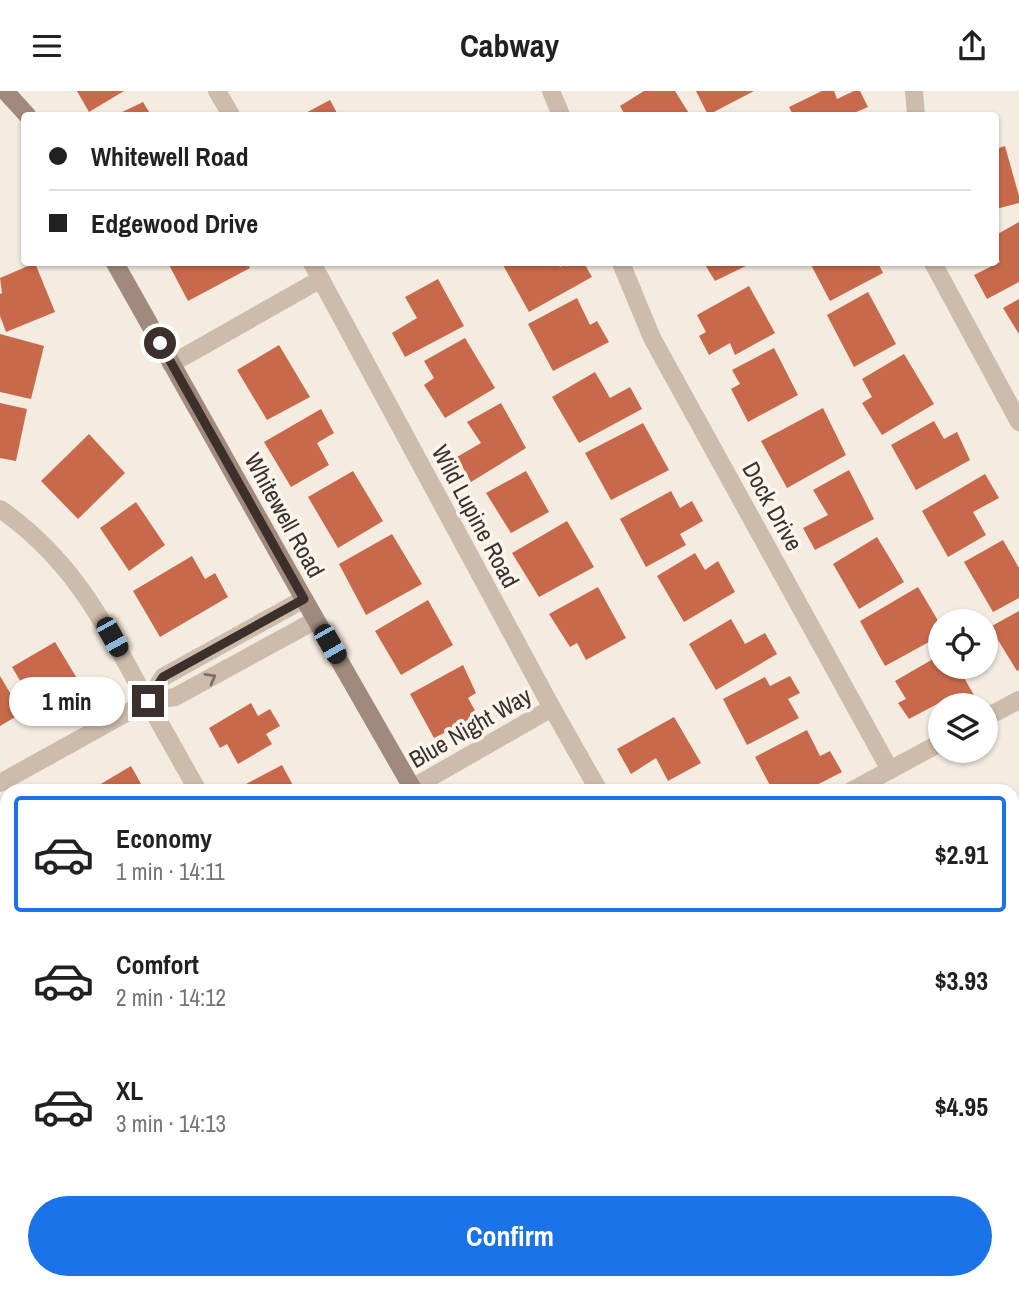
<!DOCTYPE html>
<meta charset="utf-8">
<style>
body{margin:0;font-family:"Archivo Narrow",sans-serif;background:#f2f2f2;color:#202124;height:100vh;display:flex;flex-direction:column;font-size:26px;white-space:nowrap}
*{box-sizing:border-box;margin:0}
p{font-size:23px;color:#757577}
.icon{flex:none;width:38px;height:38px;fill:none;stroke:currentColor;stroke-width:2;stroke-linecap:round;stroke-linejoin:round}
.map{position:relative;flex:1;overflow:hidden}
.side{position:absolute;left:0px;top:693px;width:1020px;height:506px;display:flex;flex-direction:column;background:#fff;border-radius:21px 21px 0 0;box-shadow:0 2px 5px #0004}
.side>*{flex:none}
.hud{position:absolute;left:21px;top:21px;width:978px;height:154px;border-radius:7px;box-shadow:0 2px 5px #0004;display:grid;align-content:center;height:154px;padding:0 28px;background:#fff}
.fabs{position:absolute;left:928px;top:518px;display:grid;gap:14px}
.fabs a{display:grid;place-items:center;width:70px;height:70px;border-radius:50%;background:#fff;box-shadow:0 2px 5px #0004;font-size:35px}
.end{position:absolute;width:32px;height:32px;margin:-16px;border:9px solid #3b302b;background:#fff;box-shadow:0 0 0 4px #fff}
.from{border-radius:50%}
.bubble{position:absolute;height:49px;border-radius:24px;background:#fff;box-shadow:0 2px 5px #0004;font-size:23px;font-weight:700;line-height:49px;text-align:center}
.car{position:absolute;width:21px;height:42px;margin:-21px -10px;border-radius:9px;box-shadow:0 0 5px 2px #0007;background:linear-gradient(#222 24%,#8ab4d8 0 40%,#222 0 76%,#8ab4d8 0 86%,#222 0)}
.hud b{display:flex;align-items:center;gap:24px;height:66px;font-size:26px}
.hud b+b{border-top:2px solid #e0e0e0}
.hud i{width:18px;height:18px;background:#202124}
ul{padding:12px 0 0;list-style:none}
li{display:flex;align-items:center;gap:21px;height:116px;margin:0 14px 10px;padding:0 14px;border:4px solid transparent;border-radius:7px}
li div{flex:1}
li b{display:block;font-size:26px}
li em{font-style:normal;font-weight:700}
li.active{border-color:#1a73e8}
li>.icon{width:63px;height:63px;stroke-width:1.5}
.cta{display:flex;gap:14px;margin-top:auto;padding:14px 28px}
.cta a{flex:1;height:80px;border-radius:42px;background:#1a73e8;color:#fff;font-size:28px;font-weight:700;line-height:80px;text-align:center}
header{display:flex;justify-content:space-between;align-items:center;height:91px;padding:0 28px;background:#fff;font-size:32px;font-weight:700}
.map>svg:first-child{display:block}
.building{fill:#c8694b}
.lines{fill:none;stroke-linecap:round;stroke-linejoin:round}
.street{stroke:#cdbbac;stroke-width:18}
.secondary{stroke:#a18a7d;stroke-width:18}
.primary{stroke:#7d675c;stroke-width:18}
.oneway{stroke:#7d6f65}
.route{stroke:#3b302b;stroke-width:9}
.labels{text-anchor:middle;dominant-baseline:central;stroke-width:7;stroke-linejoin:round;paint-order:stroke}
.street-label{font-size:24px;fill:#3b302b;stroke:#fbf5ee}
</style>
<header><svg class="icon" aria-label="menu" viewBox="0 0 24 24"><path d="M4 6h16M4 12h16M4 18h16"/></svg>Cabway<svg class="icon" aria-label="share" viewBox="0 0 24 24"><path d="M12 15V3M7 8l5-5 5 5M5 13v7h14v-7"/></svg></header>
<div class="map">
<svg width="1019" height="1198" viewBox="0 0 1019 1198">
<rect width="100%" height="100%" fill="#f4ebe1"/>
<g class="building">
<path d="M77 0H124L89 21Z"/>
<path d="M644 0H675L690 24H625L620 15Z"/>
<path d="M696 0H754L708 24Z"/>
<path d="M822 0H834L837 8 854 0H860L868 16 854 22 855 24H793L789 16Z"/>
<path d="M330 9 338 24H302Z"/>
<path d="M143 11 151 24H116Z"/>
<path d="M1005 55 1019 105V112L996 118V58Z"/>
<path d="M1019 131V191L987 208 974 184 1000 171 996 162V144Z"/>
<path d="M35 172 55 221 6 241 0 225V203L2 202 0 187Z"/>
<path d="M168 172H247L250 177 188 210Z"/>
<path d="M508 172H558L560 176 568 172H584L592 186 529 221 503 174Z"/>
<path d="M704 172H752L715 190Z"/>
<path d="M810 172H878L883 182 830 210Z"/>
<path d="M438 188 464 235 405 266 392 242 417 227 405 206Z"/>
<path d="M749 195 775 242 735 264 730 252 709 264 699 245 706 241 697 224Z"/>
<path d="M868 201 896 253 854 276 827 224Z"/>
<path d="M577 207 590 234 597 230 609 251 553 280 528 233Z"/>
<path d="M1019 208V243L1003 217Z"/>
<path d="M0 243 44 255 31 308 0 301Z"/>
<path d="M465 247 495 297 445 327 424 294 434 287 424 270Z"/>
<path d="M279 254 310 306 267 329 237 279Z"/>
<path d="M774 257 798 304 748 331 731 298 740 293 732 279Z"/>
<path d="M904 263 934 313 882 344 862 312 872 306 862 288Z"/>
<path d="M595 281 610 307 630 296 642 318 579 352 552 306Z"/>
<path d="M0 312 27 318 16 370 0 367Z"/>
<path d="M501 312 526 357 471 391 457 366 481 352 467 331Z"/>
<path d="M823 317 846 364 787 397 761 350Z"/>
<path d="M321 318 334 342 317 352 329 374 291 396 264 351Z"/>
<path d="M934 330 944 348 957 341 970 369 916 399 891 354Z"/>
<path d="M643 332 669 379 611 409 585 362Z"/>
<path d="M89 343 125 382 78 428 41 390Z"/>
<path d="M849 379 874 428 815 459 803 437 828 424 813 399Z"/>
<path d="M353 380 383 430 338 457 308 406Z"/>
<path d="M526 380 549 421 511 442 486 402Z"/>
<path d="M985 383 999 407 973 421 986 444 948 466 922 420Z"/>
<path d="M671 400 680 417 692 410 703 430 680 443 686 454 646 476 620 428Z"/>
<path d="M136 411 165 454 129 480 100 437Z"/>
<path d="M567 430 594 476 539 506 512 462Z"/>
<path d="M392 443 422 493 366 524 339 473Z"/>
<path d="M877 446 904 491 859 518 833 473Z"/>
<path d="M1003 449 1019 477V507L993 521 964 471Z"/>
<path d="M695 462 705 479 718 470 735 501 684 531 657 485Z"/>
<path d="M192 465 205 488 215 482 228 506 160 546 133 500Z"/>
<path d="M598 496 626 547 586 569 577 552 570 556 549 523Z"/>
<path d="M918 496 940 533V545L885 575 860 530Z"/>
<path d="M428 509 453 554 401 584 375 540Z"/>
<path d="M1019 520V579L1017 580 990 536Z"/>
<path d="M731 528 745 553 765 542 777 563 716 599 689 553Z"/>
<path d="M55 551 78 589 35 615 12 576Z"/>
<path d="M940 564V576H958L975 606 960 614H941L939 612 909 628 898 612 906 608 895 590Z"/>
<path d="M463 574 476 602 468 607 478 625 434 647 410 603Z"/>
<path d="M0 585 22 622 0 635Z"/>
<path d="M790 585 800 602 788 608 799 627 747 654 723 608 765 586 770 595Z"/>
<path d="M251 612 258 625 270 618 280 635 266 643 272 653 238 673 227 653 220 657 209 637Z"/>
<path d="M674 626 701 672 668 690 656 667 631 683 617 658Z"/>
<path d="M807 639 820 665 830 660 842 681 805 700H773L755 666Z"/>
<path d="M282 674 296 700H249L246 693Z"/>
<path d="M131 675 145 700H89Z"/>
<path d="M1019 706V759L1013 762V709Z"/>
<path d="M6 744 7 795 0 799V748Z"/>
<path d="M1013 830 1019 840V886L1013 890Z"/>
<path d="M0 881 7 890V931L0 937Z"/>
<path d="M1013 1000 1019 1011V1068L1016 1069 1013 1064Z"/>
<path d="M0 1085 7 1088V1146L0 1143Z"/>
<path d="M0 1162 7 1164 2 1180 7 1181V1186L3 1198H0Z"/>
<path d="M236 1192H275L280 1198H228Z"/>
<path d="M359 1192H406L399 1195 401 1198H347Z"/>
</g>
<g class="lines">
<g class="street">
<path d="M217 0 231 24"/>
<path d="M551 0 561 24"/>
<path d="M914 0 916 24"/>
<path d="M312 172 552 617 599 700"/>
<path d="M621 172 652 247 890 679"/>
<path d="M933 172 1019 331"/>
<path d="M171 273 321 188"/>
<path d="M0 418C65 463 98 520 135 588 156 625 177 663 198 700"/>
<path d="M148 610 163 586 304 508"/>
<path d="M985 627 1019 609"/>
<path d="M0 692 148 610 175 606 316 529"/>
<path d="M412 697 552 617"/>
<path d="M851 700 940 652"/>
<path d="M1013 956 1019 953"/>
<path d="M0 1002 7 997"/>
<path d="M137 1192 139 1198"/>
<path d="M466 1192 469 1198"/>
</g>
<g class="secondary">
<path d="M5 0 27 24"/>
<path d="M115 172 304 508 414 700"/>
<path d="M661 1192 665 1198"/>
<path d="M691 1192 695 1198"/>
</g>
<g class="primary">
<path d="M1013 1151 1019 1148"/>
<path d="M930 1198 941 1192"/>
</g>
</g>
<defs><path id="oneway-chevron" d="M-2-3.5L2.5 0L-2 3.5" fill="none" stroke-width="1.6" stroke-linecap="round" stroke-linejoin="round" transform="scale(1.75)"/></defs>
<use class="oneway" href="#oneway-chevron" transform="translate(211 587) rotate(-29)"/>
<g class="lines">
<path class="route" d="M148 610 163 586 304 508 160 252"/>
</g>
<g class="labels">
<g class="street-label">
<text transform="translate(773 415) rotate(61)">Dock Drive</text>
<text transform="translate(285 424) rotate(61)">Whitewell Road</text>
<text transform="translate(476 425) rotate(62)">Wild Lupine Road</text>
<text transform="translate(470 636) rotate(-30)">Blue Night Way</text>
</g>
</g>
</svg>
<div class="fabs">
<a><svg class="icon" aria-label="locate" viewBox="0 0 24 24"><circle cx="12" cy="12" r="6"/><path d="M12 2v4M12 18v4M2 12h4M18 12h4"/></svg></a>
<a><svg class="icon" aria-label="layers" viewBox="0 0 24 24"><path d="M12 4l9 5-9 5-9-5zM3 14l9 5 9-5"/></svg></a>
</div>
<i class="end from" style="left:160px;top:252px"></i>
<i class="end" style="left:148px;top:610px"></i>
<div class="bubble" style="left:9px;top:586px;width:116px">1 min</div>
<i class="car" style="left:112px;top:546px;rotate:151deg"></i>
<i class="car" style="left:330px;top:553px;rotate:150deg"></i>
<div class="hud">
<b><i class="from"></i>Whitewell Road</b>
<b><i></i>Edgewood Drive</b>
</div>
<section class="side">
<ul>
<li class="active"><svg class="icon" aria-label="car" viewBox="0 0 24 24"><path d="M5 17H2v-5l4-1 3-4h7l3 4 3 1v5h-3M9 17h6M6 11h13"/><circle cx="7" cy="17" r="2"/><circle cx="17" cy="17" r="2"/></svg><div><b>Economy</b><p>1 min · 14:11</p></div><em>$2.91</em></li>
<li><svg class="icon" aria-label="car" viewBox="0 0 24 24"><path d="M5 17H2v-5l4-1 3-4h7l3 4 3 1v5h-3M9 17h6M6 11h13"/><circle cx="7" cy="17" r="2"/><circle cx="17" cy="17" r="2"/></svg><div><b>Comfort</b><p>2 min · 14:12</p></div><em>$3.93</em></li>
<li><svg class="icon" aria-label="car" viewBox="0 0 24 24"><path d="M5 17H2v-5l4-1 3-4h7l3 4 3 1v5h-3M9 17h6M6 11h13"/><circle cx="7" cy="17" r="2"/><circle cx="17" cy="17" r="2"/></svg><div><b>XL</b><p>3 min · 14:13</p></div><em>$4.95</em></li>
</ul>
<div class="cta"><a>Confirm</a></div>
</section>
</div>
